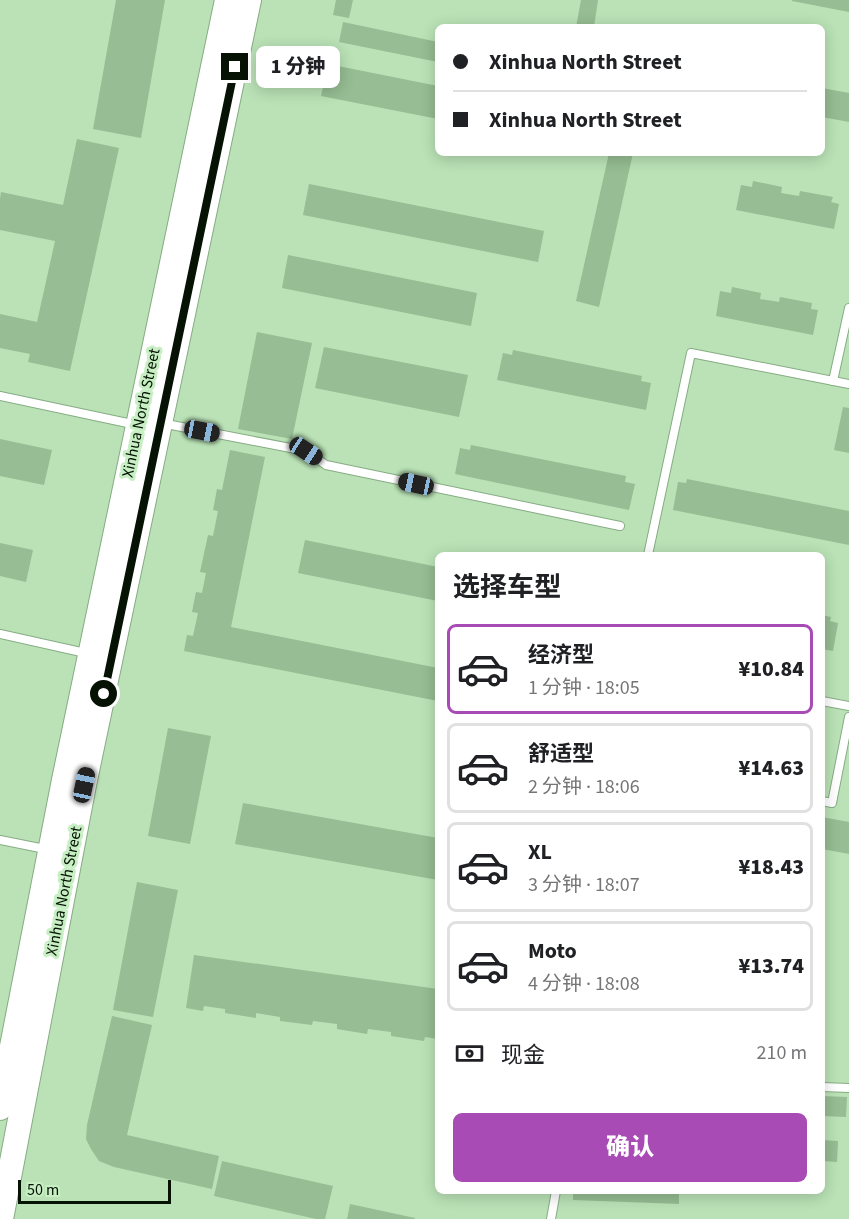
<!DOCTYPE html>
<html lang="zh">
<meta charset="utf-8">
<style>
body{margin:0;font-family:"Source Sans 3","Noto Sans SC",sans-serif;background:#f6f6f6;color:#202124;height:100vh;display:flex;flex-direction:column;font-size:22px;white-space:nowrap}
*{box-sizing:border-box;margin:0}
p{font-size:20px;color:#757577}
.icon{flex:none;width:33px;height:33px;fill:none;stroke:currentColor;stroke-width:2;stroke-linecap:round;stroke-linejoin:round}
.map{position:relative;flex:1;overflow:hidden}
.drawer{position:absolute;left:435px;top:552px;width:390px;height:642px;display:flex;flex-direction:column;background:#fff;border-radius:9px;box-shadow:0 3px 15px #0003}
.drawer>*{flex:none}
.banner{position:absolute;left:435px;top:24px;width:390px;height:132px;border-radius:9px;box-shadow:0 3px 15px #0003;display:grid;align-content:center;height:132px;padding:0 18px;background:#fff}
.scale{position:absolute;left:18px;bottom:15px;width:153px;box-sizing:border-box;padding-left:6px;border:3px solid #051204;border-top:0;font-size:16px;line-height:21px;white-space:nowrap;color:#051204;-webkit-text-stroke:4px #c7efc3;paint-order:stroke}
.end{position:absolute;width:27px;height:27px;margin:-14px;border:8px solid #051204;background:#fff;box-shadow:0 0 0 3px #fff}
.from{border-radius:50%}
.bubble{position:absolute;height:42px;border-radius:9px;background:#fff;box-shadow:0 3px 15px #0003;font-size:20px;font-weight:800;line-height:42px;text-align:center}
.car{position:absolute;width:18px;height:36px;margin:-18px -9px;border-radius:8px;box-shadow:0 0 4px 2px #0007;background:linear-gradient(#222 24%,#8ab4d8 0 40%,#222 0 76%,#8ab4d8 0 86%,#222 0)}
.banner b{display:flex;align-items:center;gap:21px;height:57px;font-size:22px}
.banner b+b{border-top:2px solid #e0e0e0}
.banner i{width:15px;height:15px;background:#202124}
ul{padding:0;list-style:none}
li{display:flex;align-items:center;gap:18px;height:90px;margin:0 12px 9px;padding:0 6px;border:3px solid #e0e0e0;border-radius:9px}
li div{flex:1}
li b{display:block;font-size:22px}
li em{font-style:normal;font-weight:800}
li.selected{border-color:#a84bb4}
li>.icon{width:54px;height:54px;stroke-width:1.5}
h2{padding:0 18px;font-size:27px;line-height:72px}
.pay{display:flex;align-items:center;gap:15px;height:66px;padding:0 18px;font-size:22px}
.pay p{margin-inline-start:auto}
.button{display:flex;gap:12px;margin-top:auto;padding:12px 18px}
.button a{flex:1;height:69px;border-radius:9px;background:#a84bb4;color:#fff;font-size:24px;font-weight:800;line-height:69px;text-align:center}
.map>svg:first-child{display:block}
.building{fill:#96bd93}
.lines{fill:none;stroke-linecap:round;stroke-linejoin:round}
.service-casing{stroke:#86ac83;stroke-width:10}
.secondary-casing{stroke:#86ac83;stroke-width:26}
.service{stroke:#fff;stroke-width:8}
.secondary{stroke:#fff;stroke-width:24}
.route{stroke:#051204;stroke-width:8}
.labels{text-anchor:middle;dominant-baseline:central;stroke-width:6;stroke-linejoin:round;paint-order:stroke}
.street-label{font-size:16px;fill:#051204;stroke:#c7efc3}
</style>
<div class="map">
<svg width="849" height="1219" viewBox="0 0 849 1219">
<rect width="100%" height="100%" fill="#bae2b6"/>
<g class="building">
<path d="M116 0H165L141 138 93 129Z"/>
<path d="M336 0H353L349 18 333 15Z"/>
<path d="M581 0H598L594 27H576Z"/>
<path d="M792 0H849V12L792 1Z"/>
<path d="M343 22 438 42V62L339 42Z"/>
<path d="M328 64 438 86V119L321 96Z"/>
<path d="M822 88 849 93V122L822 117Z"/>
<path d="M77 139 119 148 70 371 28 362 30 354 0 348V314L37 322 55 241 0 230V199L1 192 63 205Z"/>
<path d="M609 153H633L599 307 576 301Z"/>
<path d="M753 181 782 187 781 193 799 196 800 191 833 197 831 202 839 204 834 229 736 210 741 185 752 187Z"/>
<path d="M309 184 544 231 538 262 303 215Z"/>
<path d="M288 255 477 293 471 326 282 288Z"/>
<path d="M732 287 761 293 760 299 779 302 780 297 812 303 811 309 818 310 813 335 716 316 720 291 731 293Z"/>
<path d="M257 332 312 343 292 439 238 429Z"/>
<path d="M324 347 468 375 459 417 315 388Z"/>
<path d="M513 350 642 376 641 381 651 383 646 410 497 380 503 353 512 355Z"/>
<path d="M843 407 849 408V453L834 450Z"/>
<path d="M0 439 52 450 44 485 0 476Z"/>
<path d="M471 445 626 476 625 482 635 484 629 510 455 474 460 448 470 450Z"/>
<path d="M230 450 265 457 231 627 438 668V701L184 651 187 635 193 636 198 613 192 612 196 592 202 593 206 573 200 572 208 535 213 536 218 511 213 510 217 489 222 490Z"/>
<path d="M687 479 849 511V545L673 510 678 482 686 483Z"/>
<path d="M305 540 438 567V601L298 573Z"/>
<path d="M0 543 33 550 26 582 0 576Z"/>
<path d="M822 615 831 617 830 621 838 623 833 651 822 649Z"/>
<path d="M168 728 211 736 190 844 148 836Z"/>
<path d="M243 803 438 838V880L235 844Z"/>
<path d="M822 817 849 822V854L822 849Z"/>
<path d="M137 882 178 890 153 1017 113 1010Z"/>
<path d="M194 955 438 989V1039L425 1037 424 1041 391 1036V1032L368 1029 367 1034 337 1029V1024L313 1021 312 1025 280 1021V1017L256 1013V1018L225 1013V1009L204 1006 203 1011 186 1008Z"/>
<path d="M112 1016 152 1025 127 1135 219 1156 212 1189 114 1167 99 1161 91 1149 86 1139 87 1125Z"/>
<path d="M822 1096 847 1097 846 1117 822 1116Z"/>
<path d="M822 1140 838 1141 837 1162 822 1161Z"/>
<path d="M222 1161 333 1186 325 1219H316L214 1196Z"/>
<path d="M573 1191H679V1204L573 1200Z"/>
<path d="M350 1204 415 1218V1219H347Z"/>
</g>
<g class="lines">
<g class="service-casing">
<g id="service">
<path d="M833 381 849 308"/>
<path d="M0 396 137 425"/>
<path d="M161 423 306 451 326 465 620 526"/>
<path d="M648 555 691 353 849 384"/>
<path d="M0 634 90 654"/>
<path d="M822 701 849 706"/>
<path d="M822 801 832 803 849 717"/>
<path d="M0 840 50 850"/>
<path d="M822 1087 849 1088"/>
<path d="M551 1219 556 1191"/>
</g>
</g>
<g class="secondary-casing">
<g id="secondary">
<path d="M0 1108 64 780 227 0"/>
<path d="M1 1219 84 785 249 0"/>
</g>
</g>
<use href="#service" class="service"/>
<use href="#secondary" class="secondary"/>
</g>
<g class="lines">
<path class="route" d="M104 694 235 67"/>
</g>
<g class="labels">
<g class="street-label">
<text transform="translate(141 413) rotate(-78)">Xinhua North Street</text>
<text transform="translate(64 891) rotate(-79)">Xinhua North Street</text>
</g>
</g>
</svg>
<div class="scale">50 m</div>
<i class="end from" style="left:104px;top:694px"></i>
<i class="end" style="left:235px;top:67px"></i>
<div class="bubble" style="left:256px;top:46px;width:84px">1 分钟</div>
<i class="car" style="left:202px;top:431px;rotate:101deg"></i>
<i class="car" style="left:306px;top:451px;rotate:123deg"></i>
<i class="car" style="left:416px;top:484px;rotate:282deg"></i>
<i class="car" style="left:84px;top:785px;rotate:12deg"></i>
<div class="banner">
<b><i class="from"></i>Xinhua North Street</b>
<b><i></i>Xinhua North Street</b>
</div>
<section class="drawer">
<h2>选择车型</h2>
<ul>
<li class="selected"><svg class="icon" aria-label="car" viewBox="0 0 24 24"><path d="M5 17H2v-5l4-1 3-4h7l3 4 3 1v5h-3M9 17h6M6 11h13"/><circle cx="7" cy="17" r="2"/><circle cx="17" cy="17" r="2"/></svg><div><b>经济型</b><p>1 分钟 · 18:05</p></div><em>¥10.84</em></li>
<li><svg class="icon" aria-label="car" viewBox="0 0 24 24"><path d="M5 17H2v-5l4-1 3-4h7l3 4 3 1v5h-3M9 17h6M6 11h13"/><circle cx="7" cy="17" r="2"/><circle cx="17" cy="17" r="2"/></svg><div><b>舒适型</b><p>2 分钟 · 18:06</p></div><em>¥14.63</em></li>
<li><svg class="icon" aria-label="car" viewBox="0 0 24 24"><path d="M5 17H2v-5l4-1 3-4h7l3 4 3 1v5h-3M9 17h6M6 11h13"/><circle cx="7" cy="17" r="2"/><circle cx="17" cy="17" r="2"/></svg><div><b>XL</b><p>3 分钟 · 18:07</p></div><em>¥18.43</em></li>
<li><svg class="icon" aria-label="car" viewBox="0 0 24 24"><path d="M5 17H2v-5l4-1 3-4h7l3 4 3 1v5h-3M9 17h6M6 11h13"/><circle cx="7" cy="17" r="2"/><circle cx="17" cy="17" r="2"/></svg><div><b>Moto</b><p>4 分钟 · 18:08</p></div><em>¥13.74</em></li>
</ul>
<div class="pay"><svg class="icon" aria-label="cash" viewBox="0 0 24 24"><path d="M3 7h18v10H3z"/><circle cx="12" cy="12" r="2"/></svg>现金<p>210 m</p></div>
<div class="button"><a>确认</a></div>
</section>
</div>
